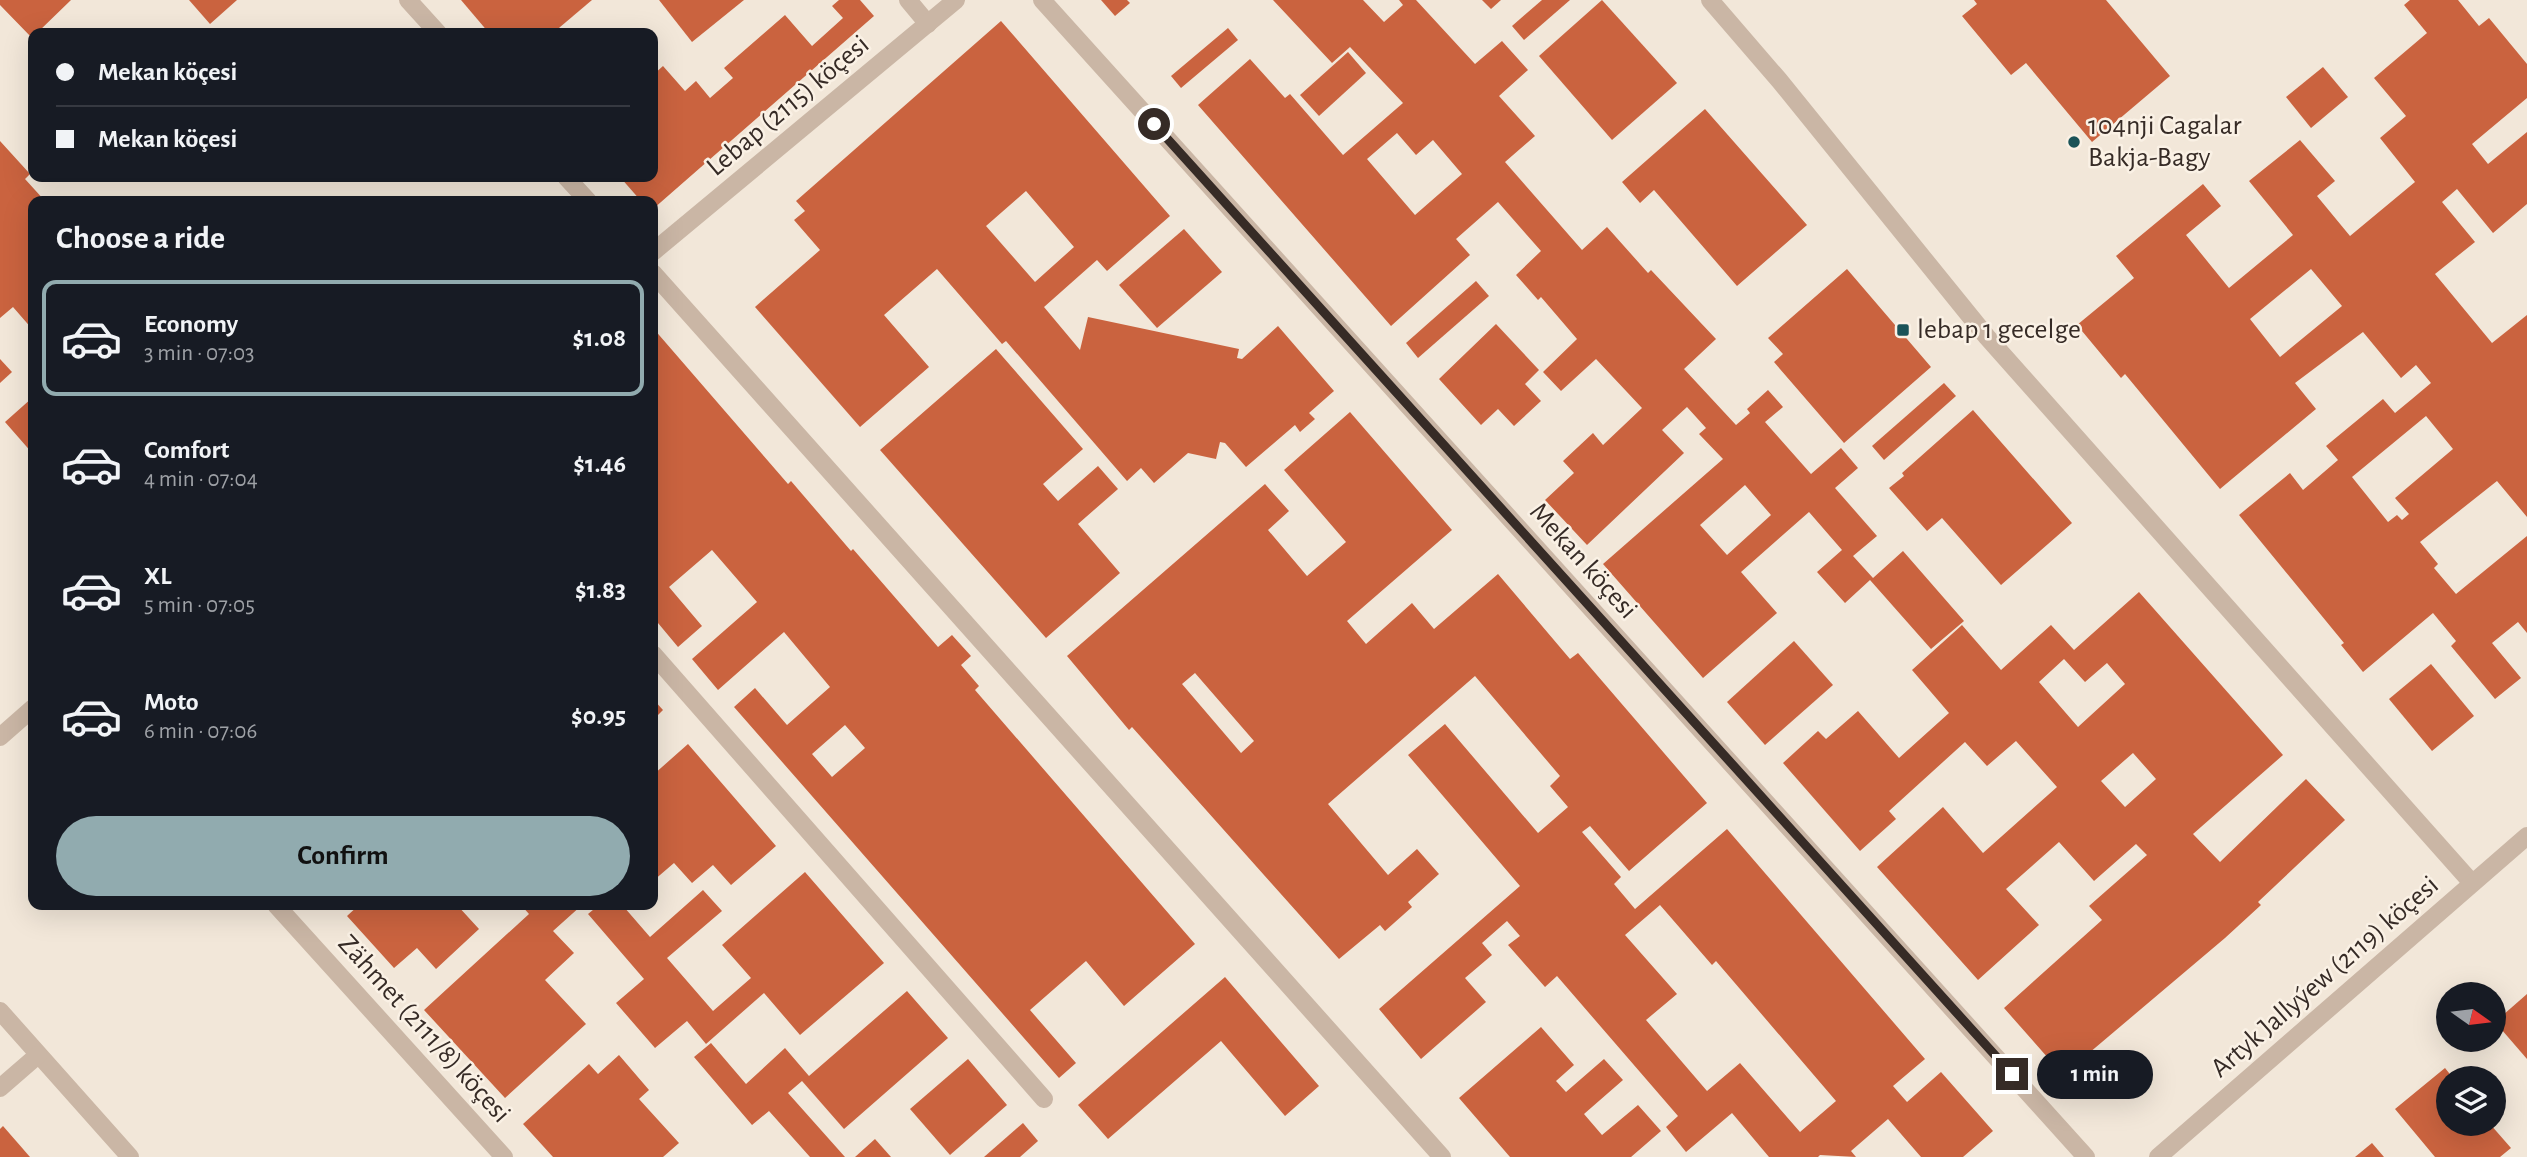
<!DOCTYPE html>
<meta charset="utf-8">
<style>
body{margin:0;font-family:"Alegreya Sans",sans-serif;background:#20242c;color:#f1f3f6;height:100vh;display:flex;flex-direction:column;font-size:26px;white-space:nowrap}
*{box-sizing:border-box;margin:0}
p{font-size:23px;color:#9ea1a6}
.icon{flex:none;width:38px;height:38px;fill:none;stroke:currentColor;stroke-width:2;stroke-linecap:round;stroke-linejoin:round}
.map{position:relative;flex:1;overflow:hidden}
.details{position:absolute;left:28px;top:196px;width:630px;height:714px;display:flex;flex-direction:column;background:#171b24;border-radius:14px;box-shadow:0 7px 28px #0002}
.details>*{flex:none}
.guide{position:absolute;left:28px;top:28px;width:630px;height:154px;border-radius:14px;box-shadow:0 7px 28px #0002;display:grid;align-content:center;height:154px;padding:0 28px;background:#171b24}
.needle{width:46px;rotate:104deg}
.tools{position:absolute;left:2436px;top:982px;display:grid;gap:14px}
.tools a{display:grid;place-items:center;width:70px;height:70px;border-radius:50%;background:#171b24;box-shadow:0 7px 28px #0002;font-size:35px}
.end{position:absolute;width:32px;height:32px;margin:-16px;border:9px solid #362b26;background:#fff;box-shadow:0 0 0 4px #fff}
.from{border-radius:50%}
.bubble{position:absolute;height:49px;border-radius:24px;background:#171b24;box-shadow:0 7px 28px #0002;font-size:23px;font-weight:600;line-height:49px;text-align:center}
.guide b{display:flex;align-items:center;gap:24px;height:66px;font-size:26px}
.guide b+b{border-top:2px solid #363941}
.guide i{width:18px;height:18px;background:#f1f3f6}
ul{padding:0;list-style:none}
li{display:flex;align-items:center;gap:21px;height:116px;margin:0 14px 10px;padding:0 14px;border:4px solid transparent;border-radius:14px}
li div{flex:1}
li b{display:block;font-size:26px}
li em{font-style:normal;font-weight:600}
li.active{border-color:#91abaf}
li>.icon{width:63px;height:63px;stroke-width:1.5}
h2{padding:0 28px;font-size:32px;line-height:84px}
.button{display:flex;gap:14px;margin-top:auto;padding:14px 28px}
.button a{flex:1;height:80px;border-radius:42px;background:#91abaf;color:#111;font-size:28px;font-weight:600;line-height:80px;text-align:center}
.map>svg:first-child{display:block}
.building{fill:#ca633f;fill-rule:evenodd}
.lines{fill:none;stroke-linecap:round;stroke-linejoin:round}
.minor{stroke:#cab6a5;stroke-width:18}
.route{stroke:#362b26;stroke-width:9}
.poi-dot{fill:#1b5358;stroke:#faf1e5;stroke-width:2.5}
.labels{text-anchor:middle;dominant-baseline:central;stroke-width:5;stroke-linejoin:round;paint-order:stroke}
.street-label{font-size:28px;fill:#362b26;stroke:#faf1e5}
.poi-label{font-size:28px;fill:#362b26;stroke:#faf1e5;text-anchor:start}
</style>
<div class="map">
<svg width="2527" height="1157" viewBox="0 0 2527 1157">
<rect width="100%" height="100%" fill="#f2e7d9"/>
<g class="building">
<path d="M0 0H71L37 33H33V39L0 5Z"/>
<path d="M189 0H237L210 24Z"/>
<path d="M461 0H592L553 33H489Z"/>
<path d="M659 0H744L692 42Z"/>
<path d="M839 0H860L874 16 653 209V201H641L620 177H653V75L663 66 685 91 696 81 710 98 733 78 724 68 785 15 812 46 843 18 832 6Z"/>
<path d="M1101 0H1127L1130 3 1115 16Z"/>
<path d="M1273 0H1363L1384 22 1403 5 1399 0H1416L1475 64 1502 41 1528 70 1499 96 1535 136 1505 162 1582 250 1607 227 1648 273 1651 270 1716 339 1684 369 1736 425 1750 413 1747 409 1768 390 1783 407 1765 422 1811 474 1841 448 1858 468 1835 488 1877 536 1853 556 1873 578 1903 551 1964 621 1931 649 1870 580 1845 603 1817 572 1842 550 1809 512 1741 572 1777 613 1703 678 1603 564 1723 459 1699 434 1706 428 1687 407 1662 430 1684 453 1587 545 1545 500 1574 473 1563 461 1593 433 1603 445 1642 408 1596 359 1561 391 1543 372 1577 339 1541 297 1538 300 1516 275 1541 251 1498 202 1456 239 1470 255 1391 326 1198 105 1250 59 1285 98 1290 94 1343 155 1403 103 1350 47 1332 63ZM1397 133 1416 155 1433 140 1462 174 1415 215 1367 159ZM1745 485 1771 515 1727 555 1700 525Z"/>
<path d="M1482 0H1501L1491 9Z"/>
<path d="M1542 0H1570L1524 40 1512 26Z"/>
<path d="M1602 0 1677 83 1612 140 1539 56Z"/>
<path d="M1974 0H2106L2170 76 2092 142 2026 63 2011 75 1962 16 1977 4Z"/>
<path d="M2410 0H2458L2479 26 2489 18 2527 64V98L2472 144 2488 164 2527 132V204L2493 233 2457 189 2442 202 2475 242 2435 274 2492 343 2527 315V517L2497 481 2420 542 2438 564 2434 568 2456 594 2527 536V633L2518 622 2492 643 2521 678 2495 699 2451 646 2456 641 2433 613 2363 672 2341 645 2344 643 2239 515 2290 473 2303 490 2338 460 2326 446 2383 399 2395 413 2412 399 2431 383 2416 365 2401 378 2363 332 2295 383 2316 409 2220 489 2125 374 2121 378 2077 325 2134 278 2116 256 2203 184 2221 206 2186 235 2229 288 2293 235 2249 181 2300 140 2335 181 2317 196 2350 236 2415 182 2380 138 2406 116 2374 78 2427 33 2404 5ZM2311 269 2342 306 2280 357 2250 319ZM2426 416 2453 449 2395 498 2409 514 2402 520 2397 515 2388 522 2352 477Z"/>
<path d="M1001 21 1170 216 1107 271 1097 260 1044 307 1080 350 1088 317 1239 349 1237 358 1242 359 1278 326 1334 391 1309 413 1315 419 1300 432 1295 425 1246 467 1225 443 1220 442 1216 459 1188 453 1154 483 1141 468 1127 481 1006 341 1002 344 937 269 884 315 929 367 860 427 755 307 820 250 794 220 805 211 796 201ZM1026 191 1074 247 1035 282 986 226Z"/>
<path d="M1228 28 1238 40 1181 88 1171 76Z"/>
<path d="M1348 52 1366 73 1319 116 1300 95Z"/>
<path d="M2323 67 2348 97 2311 128 2286 97Z"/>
<path d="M1705 109 1807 225 1737 286 1654 190 1640 203 1622 182Z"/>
<path d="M0 141 30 174 25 179 45 201H33V330L13 307 0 318Z"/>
<path d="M1184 229 1222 272 1157 328 1119 285Z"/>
<path d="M1847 269 1931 367 1844 443 1774 362 1783 354 1768 338Z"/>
<path d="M1476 281 1489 296 1418 358 1406 343Z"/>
<path d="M1496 324 1539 370 1525 384 1541 401 1514 426 1498 409 1481 425 1439 379Z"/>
<path d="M653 328 788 484 791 481 851 551 853 549 938 647 952 635 971 656 961 665 979 686 975 690 1195 944 1124 1006 1086 961 1030 1010 1076 1063 1059 1078 734 707 755 688 787 725 830 687 784 632 718 690 692 659 757 602 712 550 669 587 702 626 678 647 653 617V469L655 467 653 464ZM845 725 865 748 832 777 812 754Z"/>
<path d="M996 349 1083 449 1043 484 1058 501 1098 466 1118 489 1078 524 1120 573 1046 638 880 450Z"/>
<path d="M0 359 12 372 0 383Z"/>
<path d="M1944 383 1956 396 1884 460 1872 446Z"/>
<path d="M32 398 33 399V454L5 422Z"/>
<path d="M1973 410 2072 523 2001 585 1942 518 1927 531 1889 488 1904 476 1902 473Z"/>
<path d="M1350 412 1452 530 1347 621 1366 644 1412 603 1434 629 1498 574 1570 659 1578 653 1707 803 1629 871 1590 826 1582 832 1621 877 1614 884 1635 909 1727 829 1925 1059 1893 1086 1907 1102 1941 1072 1993 1131 1963 1157H1921L1888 1119 1851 1151 1856 1157 1820 1155 1818 1157H1769L1732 1113 1686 1152 1666 1127 1678 1116 1557 976 1545 987 1508 945 1520 936 1507 921 1482 943 1492 955 1465 978 1486 1002 1421 1059 1379 1009 1520 886 1408 755 1445 724 1538 833 1568 807 1550 786 1560 776 1475 676 1328 804 1388 875 1417 849 1439 874 1408 902 1412 907 1385 931 1380 925 1339 959 1132 727 1129 730 1067 656 1265 484 1289 511 1268 530 1307 576 1346 542 1284 470ZM1195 673 1254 741 1241 753 1182 684ZM1660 905 1712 965 1716 961 1836 1101 1800 1132 1740 1063 1707 1091 1646 1020 1677 994 1625 935Z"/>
<path d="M2139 592 2283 755 2193 834 2220 862 2306 779 2345 820 2258 902 2261 905 2225 938 2063 1075 2004 1008 2102 920 2089 906 2147 855 2136 844 2094 881 2059 842 2006 889 2039 925 1978 980 1877 867 1943 807 1983 853 2057 787 2016 741 1987 766 1965 742 1889 811 1896 819 1860 851 1783 763 1818 731 1826 739 1858 711 1899 758 1949 713 1912 670 1962 625 2001 670 2051 625 2074 650ZM2064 659 2085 682 2107 663 2125 684 2078 727 2039 682ZM2133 753 2156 779 2125 807 2101 781Z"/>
<path d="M1794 641 1833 685 1765 745 1727 702Z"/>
<path d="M2431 664 2474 716 2432 751 2389 699Z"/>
<path d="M653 699 663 710 653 720Z"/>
<path d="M688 744 776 846 731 885 713 865 692 883 674 863 653 881V775Z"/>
<path d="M805 872 884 963 800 1035 764 993 706 1044 687 1021 655 1048 616 1003 644 979 588 914 599 905H626L624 907 650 937 703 890 722 911 667 958 713 1011 751 978 722 945Z"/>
<path d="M359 905H457L479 929 436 969 417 948 394 968 347 916Z"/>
<path d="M521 905H582L553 931 574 953 545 980 586 1024 505 1098 424 1010 529 914Z"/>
<path d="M1225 977 1319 1086 1285 1116 1221 1041 1108 1139 1078 1105Z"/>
<path d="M907 991 948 1038 844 1129 802 1081 788 1093 845 1157H810L769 1111 752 1125 694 1057 711 1043 746 1084 785 1048 809 1076Z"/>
<path d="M2527 994V1059L2495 1022Z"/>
<path d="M1541 1027 1574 1065 1556 1081 1566 1092 1604 1059 1623 1080 1584 1114 1602 1135 1638 1105 1661 1131 1631 1157H1510L1459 1098Z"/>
<path d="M619 1055 649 1090 639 1099 679 1143 663 1157H553L523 1124 589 1064 598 1074Z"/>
<path d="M968 1059 1007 1105 950 1155 910 1109Z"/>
<path d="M2445 1068 2453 1078H2448V1124H2490L2511 1148 2500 1157H2435L2395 1109Z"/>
<path d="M1023 1123 1038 1141 1020 1157H984Z"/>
<path d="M3 1126 30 1157H0V1129Z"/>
<path d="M875 1139 891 1157H855Z"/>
<path d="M2372 1143 2384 1157H2355Z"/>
</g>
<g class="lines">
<g class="minor">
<path d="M408 0 438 33"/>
<path d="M908 0 928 24"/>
<path d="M1042 0 2086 1157"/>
<path d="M1710 0 1779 80 1987 337 2472 883"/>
<path d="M566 177 588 201"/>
<path d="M653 252 956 0"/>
<path d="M653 273 1442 1157"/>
<path d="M653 654 1044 1099"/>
<path d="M0 737 33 708"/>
<path d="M276 905 504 1157"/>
<path d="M0 1011 130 1157"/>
<path d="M0 1088 38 1055"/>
<path d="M2158 1157 2527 836"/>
</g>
</g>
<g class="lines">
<path class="route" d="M1154 124 2012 1074"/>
</g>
<g class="poi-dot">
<circle cx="2074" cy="142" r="7"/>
<rect x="1896" y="323" width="14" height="14" rx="3.5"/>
</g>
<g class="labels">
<g class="street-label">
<text transform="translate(788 106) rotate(-40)">Lebap (2115) köçesi</text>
<text transform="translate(1583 561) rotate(48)">Mekan köçesi</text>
<text transform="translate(2325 977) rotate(-41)">Artyk Jallyýew (2119) köçesi</text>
<text transform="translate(424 1029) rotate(48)">Zähmet (2111/8) köçesi</text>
</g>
<g class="poi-label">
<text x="2088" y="126">104nji Cagalar<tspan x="2088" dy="32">Bakja-Bagy</tspan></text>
<text x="1917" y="330">lebap 1 gecelge</text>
</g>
</g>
</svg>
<div class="tools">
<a><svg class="needle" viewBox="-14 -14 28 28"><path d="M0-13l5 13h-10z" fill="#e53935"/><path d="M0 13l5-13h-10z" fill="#9ea1a6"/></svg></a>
<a><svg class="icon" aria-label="layers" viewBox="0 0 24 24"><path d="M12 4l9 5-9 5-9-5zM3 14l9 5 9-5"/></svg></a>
</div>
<i class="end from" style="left:1154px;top:124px"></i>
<i class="end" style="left:2012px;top:1074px"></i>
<div class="bubble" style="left:2037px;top:1050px;width:116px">1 min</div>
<div class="guide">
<b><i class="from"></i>Mekan köçesi</b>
<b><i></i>Mekan köçesi</b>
</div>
<section class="details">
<h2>Choose a ride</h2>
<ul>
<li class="active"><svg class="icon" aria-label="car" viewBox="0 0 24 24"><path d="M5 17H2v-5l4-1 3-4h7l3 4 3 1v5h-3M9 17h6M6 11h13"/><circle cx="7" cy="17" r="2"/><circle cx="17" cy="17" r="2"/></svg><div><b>Economy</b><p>3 min · 07:03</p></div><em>$1.08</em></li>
<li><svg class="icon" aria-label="car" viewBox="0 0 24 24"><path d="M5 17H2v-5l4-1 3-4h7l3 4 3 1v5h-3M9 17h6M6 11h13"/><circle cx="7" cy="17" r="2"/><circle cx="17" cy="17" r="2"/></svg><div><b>Comfort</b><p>4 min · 07:04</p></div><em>$1.46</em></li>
<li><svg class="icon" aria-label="car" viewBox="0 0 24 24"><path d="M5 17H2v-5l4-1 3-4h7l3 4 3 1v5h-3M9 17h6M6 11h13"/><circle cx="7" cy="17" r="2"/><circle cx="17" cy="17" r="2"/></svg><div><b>XL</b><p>5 min · 07:05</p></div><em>$1.83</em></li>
<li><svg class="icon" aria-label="car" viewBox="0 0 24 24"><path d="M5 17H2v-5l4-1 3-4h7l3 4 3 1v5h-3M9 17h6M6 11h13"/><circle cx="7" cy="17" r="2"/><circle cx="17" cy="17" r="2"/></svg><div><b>Moto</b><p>6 min · 07:06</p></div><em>$0.95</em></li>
</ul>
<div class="button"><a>Confirm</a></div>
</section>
</div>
